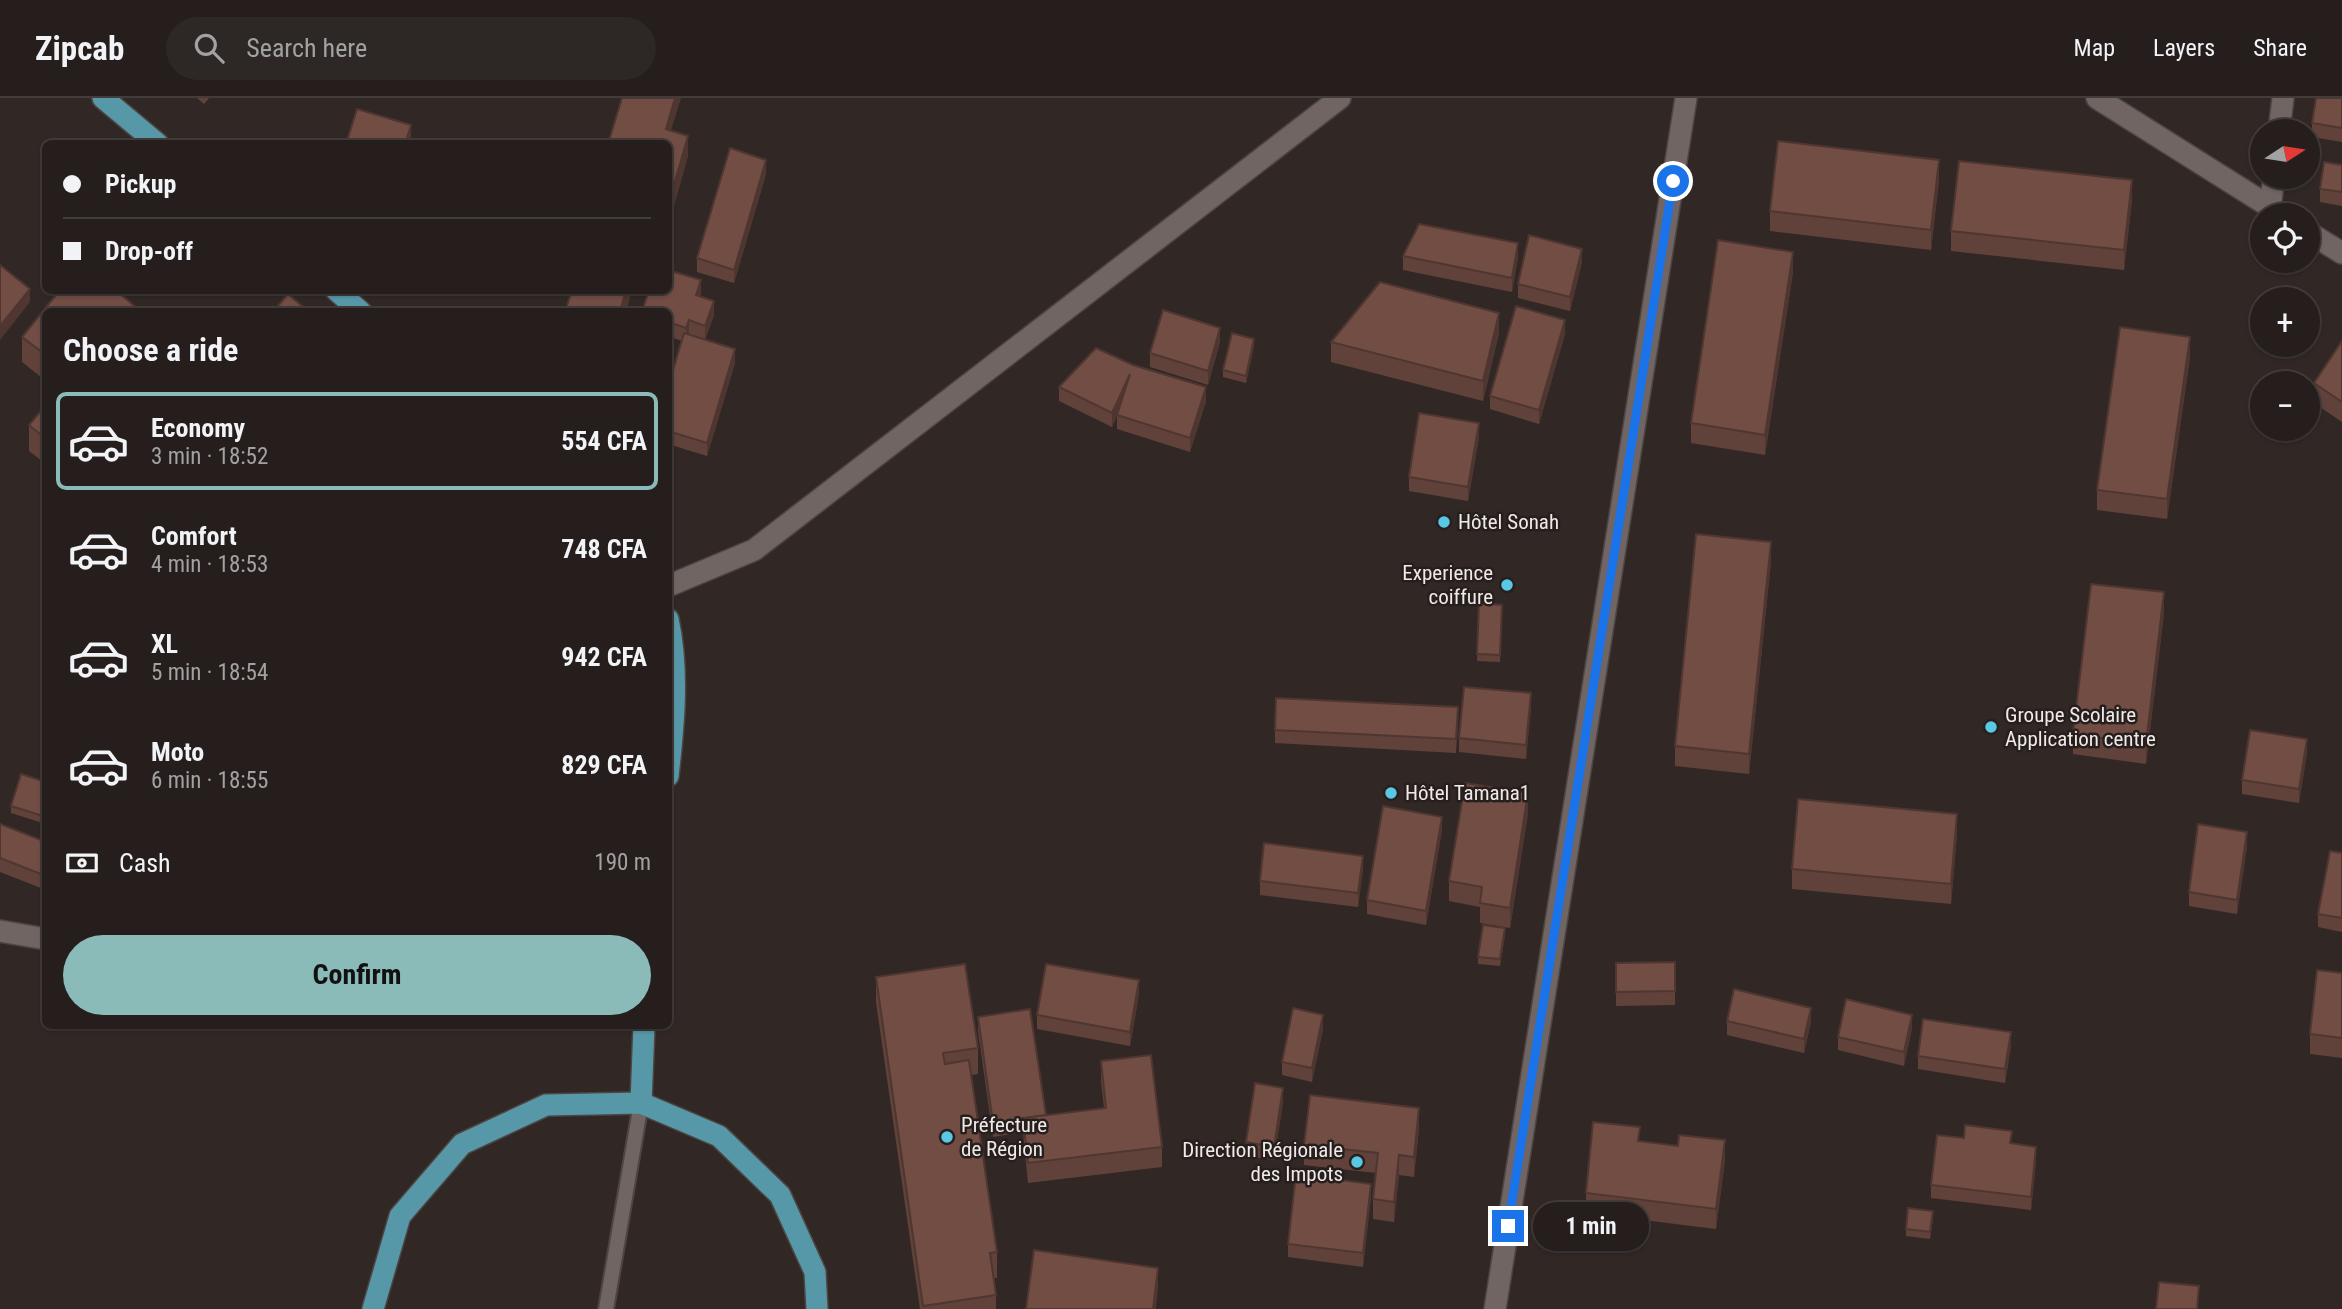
<!DOCTYPE html>
<meta charset="utf-8">
<style>
body{margin:0;font-family:"Roboto Condensed",sans-serif;background:#2d2725;color:#f1f3f6;height:100vh;display:flex;flex-direction:column;font-size:26px;white-space:nowrap}
*{box-sizing:border-box;margin:0}
p{font-size:23px;color:#a3a2a3}
.icon{flex:none;width:38px;height:38px;fill:none;stroke:currentColor;stroke-width:2;stroke-linecap:round;stroke-linejoin:round}
.map{position:relative;flex:1;overflow:hidden}
.sheet{position:absolute;left:42px;top:210px;width:630px;height:721px;display:flex;flex-direction:column;background:#251e1c;border-radius:10px;box-shadow:0 2px 5px #0004,0 0 0 2px #423c3b}
.sheet>*{flex:none}
.banner{position:absolute;left:42px;top:42px;width:630px;height:154px;border-radius:10px;box-shadow:0 2px 5px #0004,0 0 0 2px #423c3b;display:grid;align-content:center;height:154px;padding:0 21px;background:#251e1c}
.needle{width:46px;rotate:78deg}
.controls{position:absolute;left:2250px;top:21px;display:grid;gap:14px}
.controls a{display:grid;place-items:center;width:70px;height:70px;border-radius:50%;background:#251e1c;box-shadow:0 2px 5px #0004,0 0 0 2px #423c3b;font-size:35px}
.end{position:absolute;width:32px;height:32px;margin:-16px;border:9px solid #1a73e8;background:#fff;box-shadow:0 0 0 4px #fff}
.from{border-radius:50%}
.bubble{position:absolute;height:49px;border-radius:24px;background:#251e1c;box-shadow:0 2px 5px #0004,0 0 0 2px #423c3b;font-size:23px;font-weight:700;line-height:49px;text-align:center}
.banner b{display:flex;align-items:center;gap:24px;height:66px;font-size:26px}
.banner b+b{border-top:2px solid #423c3b}
.banner i{width:18px;height:18px;background:#f1f3f6}
ul{padding:0;list-style:none}
li{display:flex;align-items:center;gap:21px;height:98px;margin:0 14px 10px;padding:0 7px;border:4px solid transparent;border-radius:10px}
li div{flex:1}
li b{display:block;font-size:26px}
li em{font-style:normal;font-weight:700}
li.on{border-color:#8bbbb9}
li>.icon{width:63px;height:63px;stroke-width:1.5}
h2{padding:0 21px;font-size:32px;line-height:84px}
.pay{display:flex;align-items:center;gap:18px;height:77px;padding:0 21px;font-size:26px}
.pay p{margin-inline-start:auto}
.primary-button{display:flex;gap:14px;margin-top:auto;padding:14px 21px}
.primary-button a{flex:1;height:80px;border-radius:42px;background:#8bbbb9;color:#111;font-size:28px;font-weight:700;line-height:80px;text-align:center}
header{display:flex;align-items:center;gap:42px;box-sizing:border-box;height:98px;padding:0 35px;background:#251e1c;border-bottom:2px solid #423c3b}
header strong{font-size:33px}
nav{display:flex;gap:38px;margin-inline-start:auto;font-size:24px}
.search{width:490px;height:63px;background:#2d2725;display:flex;align-items:center;gap:18px;box-sizing:border-box;padding:0 24px;border-radius:38px;color:#a3a2a3;font-size:26px}
.map>svg:first-child{display:block}
.lines{fill:none;stroke-linecap:round;stroke-linejoin:round}
.lane-casing{stroke:#4c4543;stroke-width:18}
.street-casing{stroke:#4c4543;stroke-width:24}
.primary-casing{stroke:#4c4543;stroke-width:24}
.lane{stroke:#706563;stroke-width:14}
.street{stroke:#706563;stroke-width:21}
.primary{stroke:#5798a8;stroke-width:21}
.wall{fill:#61423a}
.shaded-wall{fill:#4f3630}
.building{fill:#714d44;stroke:#4f3630;stroke-width:2}
.route{stroke:#1a73e8;stroke-width:9}
.poi-dot{fill:#59c8e5;stroke:#271f1d;stroke-width:2.5}
.labels{text-anchor:middle;dominant-baseline:central;stroke-width:5;stroke-linejoin:round;paint-order:stroke}
.poi-label{font-size:21px;fill:#efe9e7;stroke:#271f1d;text-anchor:start}
</style>
<header>
<strong>Zipcab</strong>
<div class="search"><svg class="icon" aria-label="search" viewBox="0 0 24 24"><circle cx="10" cy="10" r="6"/><path d="M15 15l6 6"/></svg>Search here</div>
<nav><a>Map</a><a>Layers</a><a>Share</a></nav>
</header>
<div class="map">
<svg width="2342" height="1211" viewBox="0 0 2342 1211">
<rect width="100%" height="100%" fill="#312826"/>
<g class="lines">
<g class="lane-casing">
<path id="lane" d="M606 1211 641 1005"/>
</g>
<g class="street-casing">
<g id="street">
<path d="M2097 0 2283 117"/>
<path d="M2279 33 2283 0"/>
<path d="M2270 109 2274 79"/>
<path d="M2308 134 2342 155"/>
<path d="M668 488 754 452 1340 0"/>
<path d="M0 833 46 841"/>
<path d="M1495 1211 1686 0"/>
</g>
</g>
<g class="primary-casing">
<g id="primary">
<path d="M103 0 158 46"/>
<path d="M336 192 361 214"/>
<path d="M668 521C679 572 674 626 668 678"/>
<path d="M641 1005 644 928"/>
<path d="M373 1211 400 1118 462 1046 546 1007 641 1005 719 1038 780 1097 815 1174 817 1211"/>
</g>
</g>
<use href="#lane" class="lane"/>
<use href="#street" class="street"/>
<use href="#primary" class="primary"/>
</g>
<g class="wall">
<path d="M197 0H209L204 6Z"/>
<path d="M2342 0V44L2312 39V25Z"/>
<path d="M671 33 688 58 674 107 668 105V46Z"/>
<path d="M2342 67V108L2320 104V91Z"/>
<path d="M766 76 734 185 697 174V160Z"/>
<path d="M1939 82 1931 152 1770 133V113Z"/>
<path d="M2132 102 2124 172 1951 153V133Z"/>
<path d="M1403 158 1518 159 1512 194 1403 172Z"/>
<path d="M1582 164 1570 213 1518 200V186Z"/>
<path d="M1793 174 1765 357 1691 345V325Z"/>
<path d="M701 196 700 199 714 217 705 242 689 237 735 265 707 358 668 346V289L682 243 668 238V214Z"/>
<path d="M46 214V283L22 264V239Z"/>
<path d="M1499 235 1483 303 1331 264V244Z"/>
<path d="M1565 236 1539 326 1490 311V298Z"/>
<path d="M2342 243V324L2314 305V285Z"/>
<path d="M1220 244 1208 287 1150 269V255Z"/>
<path d="M1254 248 1246 285 1223 279V272Z"/>
<path d="M2190 259 2167 421 2097 412V392Z"/>
<path d="M1059 289 1206 303 1190 354 1117 331V317L1112 329 1059 303Z"/>
<path d="M46 307V366L29 353V327Z"/>
<path d="M1479 339 1468 403 1409 393V379Z"/>
<path d="M1771 464 1749 676 1675 668V648Z"/>
<path d="M1479 505 1502 507 1500 564 1477 563Z"/>
<path d="M2164 515 2146 666 2073 656V636Z"/>
<path d="M1531 609 1526 661 1459 654V640Z"/>
<path d="M1458 623 1456 655 1275 645V632Z"/>
<path d="M2307 655 2299 705 2242 696V682Z"/>
<path d="M46 684V726L11 715V708Z"/>
<path d="M1528 715 1510 830 1480 825V809L1449 803V783Z"/>
<path d="M0 726 46 744V792L0 774Z"/>
<path d="M1442 732 1426 827 1367 816V802Z"/>
<path d="M1957 736 1951 806 1792 791V771Z"/>
<path d="M2247 748 2237 816 2189 808V794Z"/>
<path d="M2342 755V834L2318 829V816Z"/>
<path d="M1363 771 1358 809 1260 797V783Z"/>
<path d="M1505 837 1500 868 1478 866V859Z"/>
<path d="M1675 864V907L1616 908V865Z"/>
<path d="M2342 875V960L2310 956V936Z"/>
<path d="M876 879 978 950V976L971 977 997 1154V1180H994L996 1197V1211H920L876 904Z"/>
<path d="M1139 896 1130 948 1037 931V917Z"/>
<path d="M978 919 1046 1017 1104 1010 1101 983V963L1162 1049V1069L1028 1085 1023 1034 993 1039 978 933Z"/>
<path d="M1727 923 1811 924 1804 955 1727 937Z"/>
<path d="M1912 930 1904 968 1838 952V939Z"/>
<path d="M1323 931 1312 984 1282 977V964Z"/>
<path d="M2011 948 2005 985 1918 971V958Z"/>
<path d="M1283 1004 1274 1062 1246 1058V1044Z"/>
<path d="M1419 1030 1414 1079 1399 1077 1394 1124 1373 1121V1101L1376 1075 1304 1067V1047Z"/>
<path d="M1640 1044 1678 1048 1725 1062 1716 1131 1586 1115V1095Z"/>
<path d="M2012 1046 2036 1063 2031 1112 1931 1100V1087Z"/>
<path d="M1371 1099 1363 1169 1288 1159V1146Z"/>
<path d="M1933 1120 1930 1141 1906 1138V1131Z"/>
</g>
<g class="shaded-wall">
<path d="M675 0H681L667 46 666 31Z"/>
<path d="M411 27V46H405Z"/>
<path d="M688 38V58L674 107V87Z"/>
<path d="M766 62V76L734 185V172Z"/>
<path d="M1939 62V82L1931 152V132Z"/>
<path d="M2132 82V102L2124 172V152Z"/>
<path d="M1518 145V159L1512 194V180Z"/>
<path d="M1582 151V164L1570 213V199Z"/>
<path d="M1793 154V174L1765 357V337Z"/>
<path d="M701 182V196L696 211V197Z"/>
<path d="M30 191V204L0 242V228Z"/>
<path d="M626 192H632L626 214H620Z"/>
<path d="M714 203V217L705 242V228Z"/>
<path d="M1499 215V235L1483 303V283Z"/>
<path d="M689 222V236L686 244V230Z"/>
<path d="M1565 222V236L1539 326V312Z"/>
<path d="M1220 230V244L1208 287V273Z"/>
<path d="M2190 239V259L2167 421V401Z"/>
<path d="M1254 241V248L1246 285V278Z"/>
<path d="M735 251V265L707 358V345Z"/>
<path d="M1130 276V290L1112 329V315Z"/>
<path d="M1206 289V303L1190 354V340Z"/>
<path d="M1479 325V339L1468 403V389Z"/>
<path d="M1771 444V464L1749 676V656Z"/>
<path d="M2164 494V515L2146 666V646Z"/>
<path d="M1531 595V609L1526 661V647Z"/>
<path d="M2307 641V655L2299 705V691Z"/>
<path d="M1528 695V715L1510 830V810Z"/>
<path d="M1957 716V736L1951 806V786Z"/>
<path d="M1442 719V732L1426 827V813Z"/>
<path d="M2247 734V748L2237 816V802Z"/>
<path d="M1363 758V771L1358 809V795Z"/>
<path d="M1505 830V837L1500 868V861Z"/>
<path d="M1139 882V896L1130 948V934Z"/>
<path d="M1811 910V924L1804 955V941Z"/>
<path d="M1323 917V931L1312 984V970Z"/>
<path d="M1912 917V930L1904 968V954Z"/>
<path d="M2011 934V948L2005 985V971Z"/>
<path d="M1283 990V1004L1274 1062V1049Z"/>
<path d="M1419 1010V1030L1414 1079V1059Z"/>
<path d="M1725 1042V1062L1716 1131V1111Z"/>
<path d="M2036 1049V1063L2031 1112V1099Z"/>
<path d="M1399 1057V1077L1394 1124V1104Z"/>
<path d="M1371 1086V1099L1363 1169V1155Z"/>
<path d="M1158 1170V1190L1156 1211H1153Z"/>
</g>
<g class="building">
<path d="M622 0H675L666 31 688 38 674 87 668 85V46H608Z"/>
<path d="M2316 0H2342V30L2312 25Z"/>
<path d="M357 11 411 27 405 46H346Z"/>
<path d="M1778 43 1939 62 1931 132 1770 113Z"/>
<path d="M730 50 766 62 734 172 697 160Z"/>
<path d="M1959 63 2132 82 2124 152 1951 133Z"/>
<path d="M2324 64 2342 67V94L2320 91Z"/>
<path d="M1419 126 1518 145 1512 180 1403 158Z"/>
<path d="M1529 137 1582 151 1570 199 1518 186Z"/>
<path d="M1718 142 1793 154 1765 337 1691 325Z"/>
<path d="M0 167 30 191 0 228Z"/>
<path d="M668 172 701 182 696 197 714 203 705 228 689 222 686 230 668 224V214H642L649 192H668Z"/>
<path d="M1380 184 1499 215 1483 283 1331 244Z"/>
<path d="M60 192H116L141 214H46V257L22 239Z"/>
<path d="M572 192H626L620 214H565Z"/>
<path d="M288 196 309 214H273Z"/>
<path d="M1516 208 1565 222 1539 312 1490 298Z"/>
<path d="M1163 212 1220 230 1208 273 1150 255Z"/>
<path d="M2120 229 2190 239 2167 401 2097 392Z"/>
<path d="M684 235 735 251 707 345 668 333V289Z"/>
<path d="M1232 235 1254 241 1246 278 1223 272Z"/>
<path d="M2342 243V304L2314 285Z"/>
<path d="M1096 250 1133 267 1206 289 1190 340 1117 317 1130 276 1112 315 1059 289Z"/>
<path d="M46 307V341L29 327Z"/>
<path d="M1419 315 1479 325 1468 389 1409 379Z"/>
<path d="M1696 436 1771 444 1749 656 1675 648Z"/>
<path d="M2091 486 2164 494 2146 646 2073 636Z"/>
<path d="M1479 505 1502 507 1500 557 1477 556Z"/>
<path d="M1464 589 1531 595 1526 647 1459 640Z"/>
<path d="M1276 600 1458 609 1456 641 1275 632Z"/>
<path d="M2250 632 2307 641 2299 691 2242 682Z"/>
<path d="M21 676 46 684V719L11 708Z"/>
<path d="M1465 685 1528 695 1510 810 1480 805 1482 789 1449 783Z"/>
<path d="M1798 701 1957 716 1951 786 1792 771Z"/>
<path d="M1383 708 1442 719 1426 813 1367 802Z"/>
<path d="M0 726 46 744V778L0 760Z"/>
<path d="M2198 726 2247 734 2237 802 2189 794Z"/>
<path d="M1264 745 1363 758 1358 795 1260 783Z"/>
<path d="M2330 753 2342 755V820L2318 816Z"/>
<path d="M1483 827 1505 830 1500 861 1478 859Z"/>
<path d="M1675 864V893L1616 894V865Z"/>
<path d="M965 866 978 950 943 955 945 966 969 962 997 1154 990 1155 996 1197 923 1208 876 879Z"/>
<path d="M1046 866 1139 882 1130 934 1037 917Z"/>
<path d="M2317 872 2342 875V940L2310 936Z"/>
<path d="M1734 891 1811 910 1804 941 1727 923Z"/>
<path d="M1846 901 1912 917 1904 954 1838 939Z"/>
<path d="M1293 910 1323 917 1312 970 1282 964Z"/>
<path d="M1030 911 1046 1017 993 1025 978 919Z"/>
<path d="M1923 921 2011 934 2005 971 1918 958Z"/>
<path d="M1151 957 1162 1049 1028 1065 1023 1020 1106 1010 1101 963Z"/>
<path d="M1255 985 1283 990 1274 1049 1246 1044Z"/>
<path d="M1310 997 1419 1010 1414 1059 1399 1057 1394 1104 1373 1101 1378 1055 1304 1047Z"/>
<path d="M1593 1024 1640 1029 1638 1043 1678 1048 1679 1037 1725 1042 1716 1111 1586 1095Z"/>
<path d="M1965 1027 2012 1033 2010 1045 2036 1049 2031 1099 1931 1087 1937 1037 1964 1040Z"/>
<path d="M1296 1076 1371 1086 1363 1155 1288 1146Z"/>
<path d="M1908 1110 1933 1113 1930 1134 1906 1131Z"/>
<path d="M1034 1152 1158 1170 1153 1211H1026Z"/>
<path d="M2159 1184 2199 1188 2197 1211H2156Z"/>
</g>
<g class="lines">
<path class="route" d="M1508 1128 1673 83"/>
</g>
<g class="poi-dot">
<circle cx="1444" cy="424" r="7"/>
<circle cx="1507" cy="487" r="7"/>
<circle cx="1991" cy="629" r="7"/>
<circle cx="1391" cy="695" r="7"/>
<circle cx="947" cy="1039" r="7"/>
<circle cx="1357" cy="1064" r="7"/>
</g>
<g class="labels">
<g class="poi-label">
<text x="1458" y="424">Hôtel Sonah</text>
<text x="1493" y="475" text-anchor="end">Experience<tspan x="1493" dy="24">coiffure</tspan></text>
<text x="2005" y="617">Groupe Scolaire<tspan x="2005" dy="24">Application centre</tspan></text>
<text x="1405" y="695">Hôtel Tamana1</text>
<text x="961" y="1027">Préfecture<tspan x="961" dy="24">de Région</tspan></text>
<text x="1343" y="1052" text-anchor="end">Direction Régionale<tspan x="1343" dy="24">des Impots</tspan></text>
</g>
</g>
</svg>
<div class="controls">
<a><svg class="needle" viewBox="-14 -14 28 28"><path d="M0-13l5 13h-10z" fill="#e53935"/><path d="M0 13l5-13h-10z" fill="#a3a2a3"/></svg></a>
<a><svg class="icon" aria-label="locate" viewBox="0 0 24 24"><circle cx="12" cy="12" r="6"/><path d="M12 2v4M12 18v4M2 12h4M18 12h4"/></svg></a>
<a>+</a>
<a>−</a>
</div>
<i class="end from" style="left:1673px;top:83px"></i>
<i class="end" style="left:1508px;top:1128px"></i>
<div class="bubble" style="left:1533px;top:1104px;width:116px">1 min</div>
<div class="banner">
<b><i class="from"></i>Pickup</b>
<b><i></i>Drop-off</b>
</div>
<section class="sheet">
<h2>Choose a ride</h2>
<ul>
<li class="on"><svg class="icon" aria-label="car" viewBox="0 0 24 24"><path d="M5 17H2v-5l4-1 3-4h7l3 4 3 1v5h-3M9 17h6M6 11h13"/><circle cx="7" cy="17" r="2"/><circle cx="17" cy="17" r="2"/></svg><div><b>Economy</b><p>3 min · 18:52</p></div><em>554 CFA</em></li>
<li><svg class="icon" aria-label="car" viewBox="0 0 24 24"><path d="M5 17H2v-5l4-1 3-4h7l3 4 3 1v5h-3M9 17h6M6 11h13"/><circle cx="7" cy="17" r="2"/><circle cx="17" cy="17" r="2"/></svg><div><b>Comfort</b><p>4 min · 18:53</p></div><em>748 CFA</em></li>
<li><svg class="icon" aria-label="car" viewBox="0 0 24 24"><path d="M5 17H2v-5l4-1 3-4h7l3 4 3 1v5h-3M9 17h6M6 11h13"/><circle cx="7" cy="17" r="2"/><circle cx="17" cy="17" r="2"/></svg><div><b>XL</b><p>5 min · 18:54</p></div><em>942 CFA</em></li>
<li><svg class="icon" aria-label="car" viewBox="0 0 24 24"><path d="M5 17H2v-5l4-1 3-4h7l3 4 3 1v5h-3M9 17h6M6 11h13"/><circle cx="7" cy="17" r="2"/><circle cx="17" cy="17" r="2"/></svg><div><b>Moto</b><p>6 min · 18:55</p></div><em>829 CFA</em></li>
</ul>
<div class="pay"><svg class="icon" aria-label="cash" viewBox="0 0 24 24"><path d="M3 7h18v10H3z"/><circle cx="12" cy="12" r="2"/></svg>Cash<p>190 m</p></div>
<div class="primary-button"><a>Confirm</a></div>
</section>
</div>
